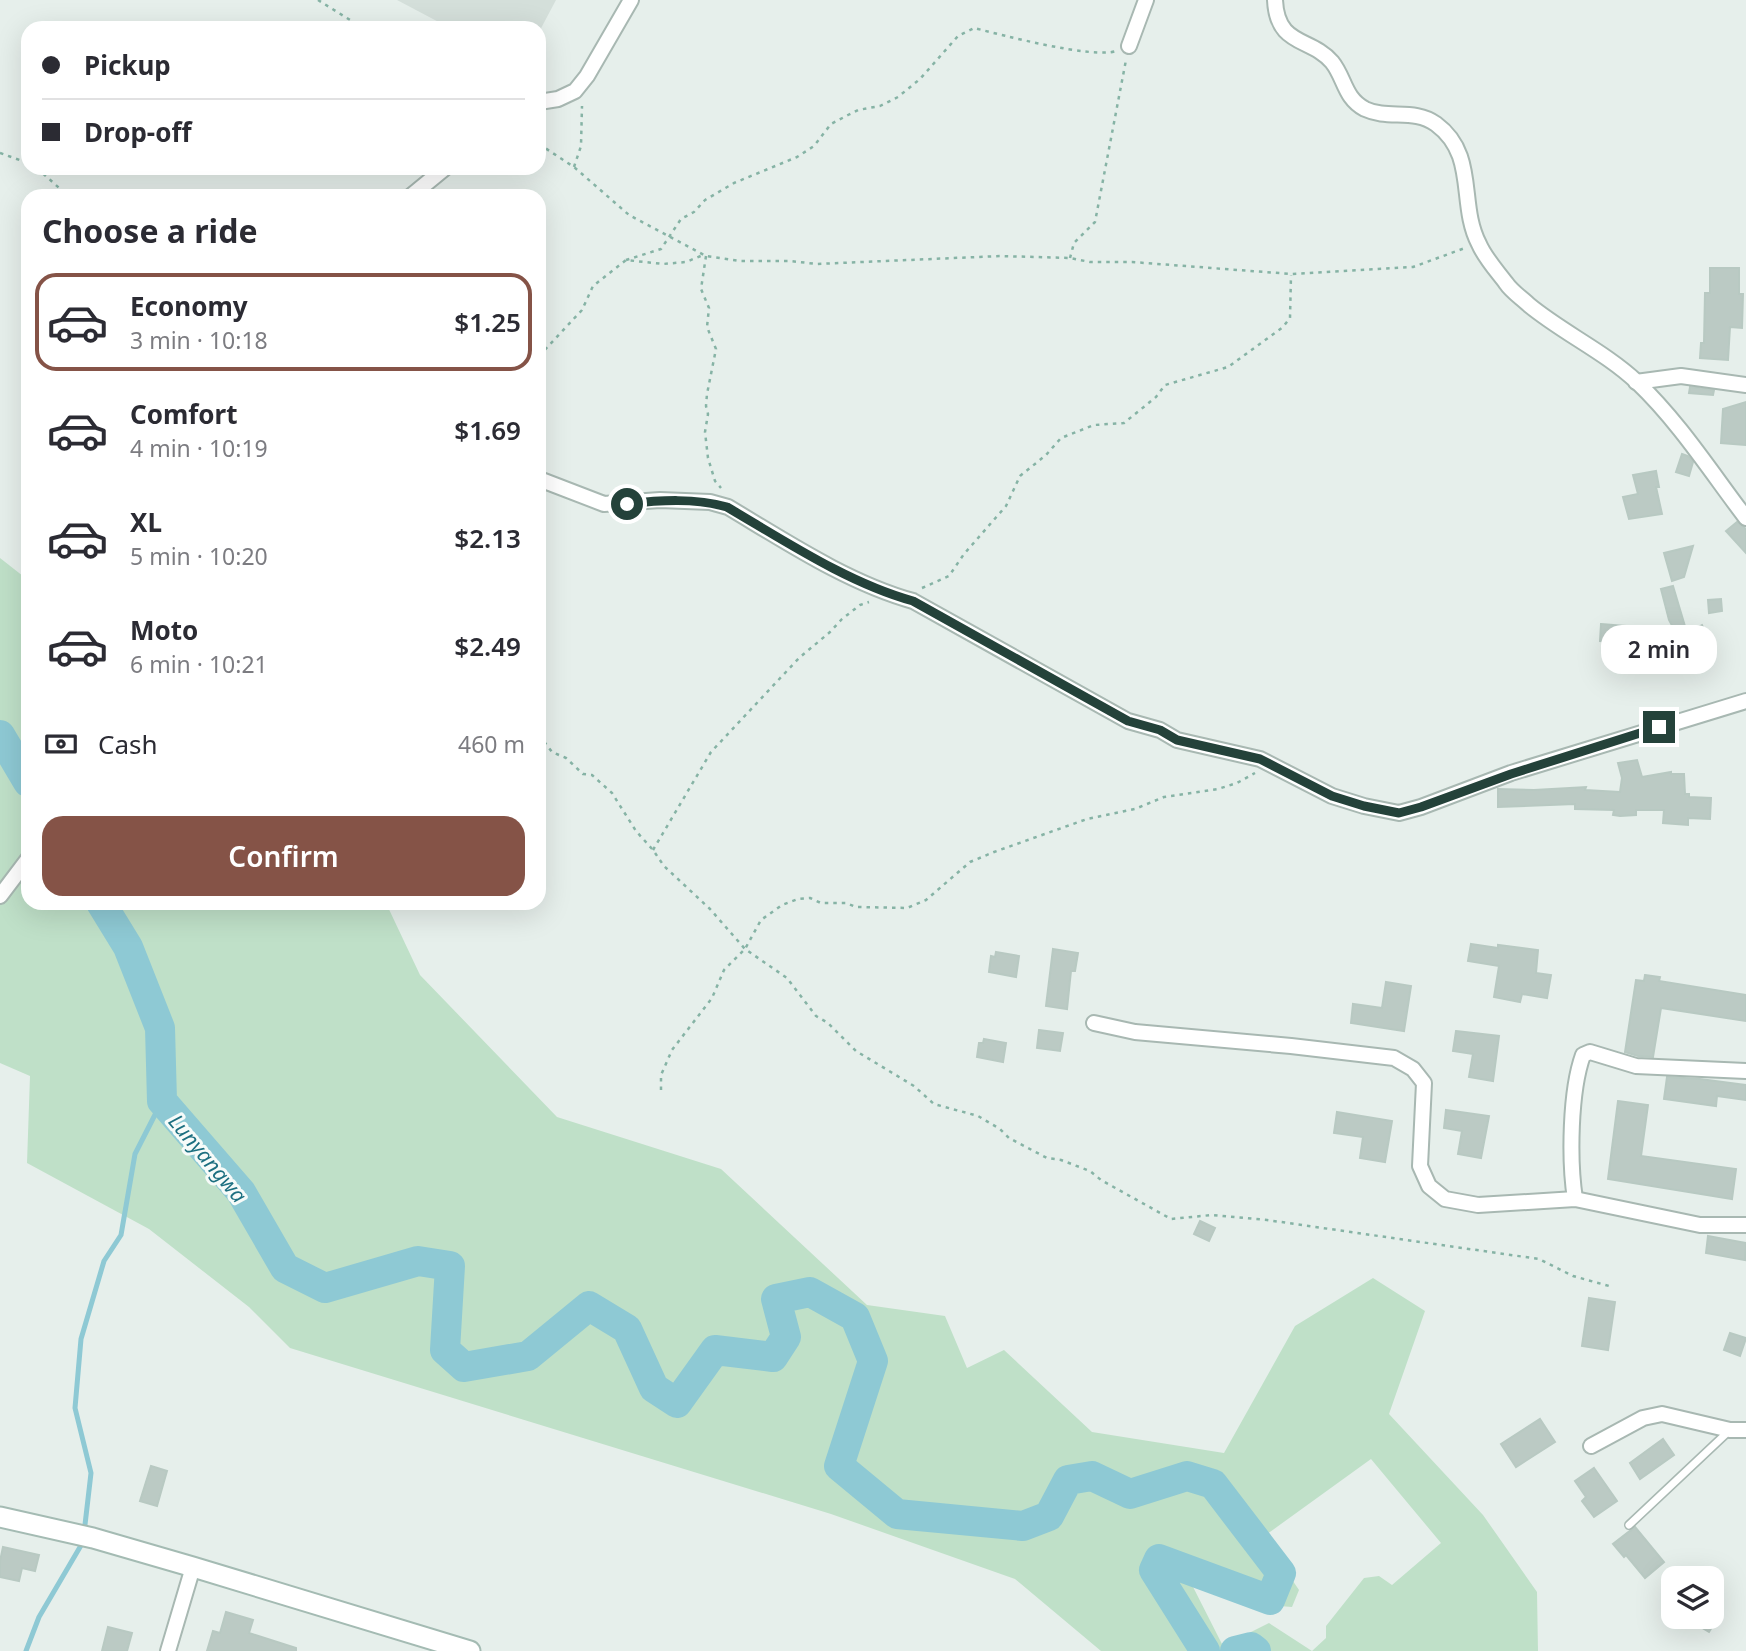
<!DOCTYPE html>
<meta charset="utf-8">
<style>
body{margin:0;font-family:"Noto Sans",sans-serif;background:#f7f7f7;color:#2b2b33;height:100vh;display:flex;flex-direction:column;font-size:26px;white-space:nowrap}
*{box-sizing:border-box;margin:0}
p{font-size:23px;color:#7c7c81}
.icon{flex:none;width:38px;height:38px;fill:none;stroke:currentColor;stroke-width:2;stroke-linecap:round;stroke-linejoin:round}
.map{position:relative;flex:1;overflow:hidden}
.sheet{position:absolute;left:21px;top:189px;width:525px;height:721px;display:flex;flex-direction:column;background:#fff;border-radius:21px;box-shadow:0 7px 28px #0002}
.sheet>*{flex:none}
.hud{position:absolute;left:21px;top:21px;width:525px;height:154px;border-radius:21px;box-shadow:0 7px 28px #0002;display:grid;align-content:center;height:154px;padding:0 21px;background:#fff}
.tools{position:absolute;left:1661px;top:1566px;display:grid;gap:14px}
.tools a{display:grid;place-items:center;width:63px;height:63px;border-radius:14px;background:#fff;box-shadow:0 7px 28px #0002;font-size:35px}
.end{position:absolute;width:32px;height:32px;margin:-16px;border:9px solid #24423a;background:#fff;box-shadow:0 0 0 4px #fff}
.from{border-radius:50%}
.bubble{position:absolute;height:49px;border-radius:21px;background:#fff;box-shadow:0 7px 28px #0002;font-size:23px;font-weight:600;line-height:49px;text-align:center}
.hud b{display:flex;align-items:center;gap:24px;height:66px;font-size:26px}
.hud b+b{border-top:2px solid #e1e1e2}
.hud i{width:18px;height:18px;background:#2b2b33}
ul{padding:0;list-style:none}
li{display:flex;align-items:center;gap:21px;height:98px;margin:0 14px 10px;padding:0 7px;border:4px solid transparent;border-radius:21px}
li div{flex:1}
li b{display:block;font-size:26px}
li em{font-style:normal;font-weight:600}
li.on{border-color:#855347}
li>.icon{width:63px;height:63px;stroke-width:1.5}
h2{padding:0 21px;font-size:32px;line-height:84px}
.pay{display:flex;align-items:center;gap:18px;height:77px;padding:0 21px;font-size:26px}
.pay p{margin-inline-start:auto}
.action{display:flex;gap:14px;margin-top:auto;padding:14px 21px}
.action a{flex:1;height:80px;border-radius:21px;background:#855347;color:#fff;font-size:28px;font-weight:600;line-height:80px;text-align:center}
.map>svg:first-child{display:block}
.built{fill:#d4dfda}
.green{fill:#bfe0c8;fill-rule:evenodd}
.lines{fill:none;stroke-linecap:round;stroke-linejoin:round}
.stream{stroke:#8ec9d4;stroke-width:5}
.river{stroke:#8ec9d4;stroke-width:30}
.building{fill:#bbcac4;stroke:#b8c9c2;stroke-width:2}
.lane-casing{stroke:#a8b8b2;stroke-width:10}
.street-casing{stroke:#a8b8b2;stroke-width:18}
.secondary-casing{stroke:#a4bbb3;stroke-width:23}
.path{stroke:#86b3a5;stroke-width:2.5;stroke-dasharray:3.5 5;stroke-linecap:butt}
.lane{stroke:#fff;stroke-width:7}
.street{stroke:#fff;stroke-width:14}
.secondary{stroke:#fff;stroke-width:19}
.route{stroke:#24423a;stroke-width:9}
.labels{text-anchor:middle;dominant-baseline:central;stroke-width:6;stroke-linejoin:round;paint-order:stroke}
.water-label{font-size:21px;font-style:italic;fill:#1c6f80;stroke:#f7fbf9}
</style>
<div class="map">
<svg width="1746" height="1651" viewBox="0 0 1746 1651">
<rect width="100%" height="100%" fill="#e6efeb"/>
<path class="built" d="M397 0H556L539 32V28H450Z"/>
<path class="green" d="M0 558 28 580V903H386L420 975 557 1117 721 1169 867 1305 945 1316 967 1368 1004 1350 1092 1432 1224 1453 1295 1326 1373 1278 1425 1311 1389 1414 1483 1515 1537 1592 1538 1651H1101L1015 1579 831 1514 290 1348 249 1307 149 1229 27 1163 30 1076 0 1063ZM1371 1459 1441 1543 1392 1585 1379 1576 1364 1578 1326 1626V1638L1312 1651 1269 1623 1223 1646 1189 1579 1254 1604 1292 1607 1299 1590 1263 1537Z"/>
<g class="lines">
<path class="stream" d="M26 1651 39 1617 83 1542 91 1473 75 1408 81 1339 104 1261 121 1235 135 1154 162 1101"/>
<g class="river">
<path d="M0 735 28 782"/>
<path d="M101 903 128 947 160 1028 162 1101 241 1192 285 1268 325 1288 418 1261 450 1266 445 1350 464 1367 528 1356 589 1306 627 1329 654 1388 677 1403 715 1350 773 1357 786 1337 776 1299 810 1292 855 1317 873 1361 839 1466 897 1514 1023 1526 1049 1516 1068 1480 1092 1476 1130 1494 1187 1476 1213 1484 1281 1573 1270 1600 1159 1559 1154 1570 1205 1651"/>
<path d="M1235 1651 1251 1647 1256 1651"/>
</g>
</g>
<g class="building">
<path d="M1710 268H1739V294H1743L1742 328 1730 327 1728 360 1700 358 1701 343H1704L1705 293H1710Z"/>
<path d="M1690 387 1714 390 1713 395 1689 393Z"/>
<path d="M1746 402V445L1721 443 1723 409Z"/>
<path d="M1682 454 1688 456 1693 462 1689 476 1676 472Z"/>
<path d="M1656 471 1659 487H1656L1662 514 1629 519 1623 497 1638 494 1633 475Z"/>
<path d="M1737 522 1746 529V553L1726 531Z"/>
<path d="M1693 546 1684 577 1672 581 1664 553Z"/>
<path d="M1673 586 1687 633 1702 625 1712 646 1689 657 1669 620 1661 589Z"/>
<path d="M1721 599 1722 611 1709 613 1708 600Z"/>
<path d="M1601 624 1625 626 1623 643 1600 641Z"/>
<path d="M1637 760 1642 777 1671 772V774H1684L1685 794H1689V797L1711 798 1710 819 1688 818V825L1663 823 1664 810H1636V815L1620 816 1613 815 1614 810 1575 809V804L1498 807V789L1534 790 1586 787 1585 790 1620 792 1622 778 1618 763Z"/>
<path d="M1471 944 1498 948V945L1538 950 1536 973 1551 975 1547 998 1522 994 1520 1002 1494 997 1499 966 1468 961Z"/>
<path d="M1053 949 1078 953 1075 971H1071L1067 1009 1046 1006Z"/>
<path d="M996 952 1019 956 1016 977 989 972 991 956 995 957Z"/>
<path d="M1645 975 1660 977 1659 981 1746 995V1021L1661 1008 1653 1057 1638 1056 1625 1052 1636 980 1644 981Z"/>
<path d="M1386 982 1411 986 1404 1031 1351 1023 1353 1004 1382 1008Z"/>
<path d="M1039 1030 1063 1033 1060 1051 1037 1048Z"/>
<path d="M1456 1031 1499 1036 1493 1081 1469 1077 1473 1054 1453 1051Z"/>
<path d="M984 1039 1006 1043 1003 1062 977 1057 979 1043H983Z"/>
<path d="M1667 1077 1700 1079 1746 1085V1100L1717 1096 1716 1106 1664 1099Z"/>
<path d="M1618 1101 1648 1105 1641 1156 1736 1169 1732 1199 1608 1179Z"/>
<path d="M1446 1110 1489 1116 1481 1158 1458 1154 1462 1131 1444 1128Z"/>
<path d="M1337 1112 1392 1121 1385 1162 1360 1158 1363 1137 1334 1133Z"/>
<path d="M1200 1221 1215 1228 1209 1241 1194 1234Z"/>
<path d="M1708 1236 1746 1243 1745 1260 1706 1253Z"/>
<path d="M1589 1298 1615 1302 1608 1350 1582 1346Z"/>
<path d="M1730 1333 1746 1338 1740 1356 1724 1350Z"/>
<path d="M1540 1419 1555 1442 1516 1467 1501 1444Z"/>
<path d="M1663 1439 1674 1455 1640 1479 1630 1463Z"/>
<path d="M151 1466 167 1471 157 1506 140 1501Z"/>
<path d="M1594 1468 1617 1501 1594 1517 1582 1501 1586 1497 1575 1481Z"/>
<path d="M1635 1527 1664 1562 1645 1578 1626 1555 1624 1557 1613 1544Z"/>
<path d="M3 1547 39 1555 35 1571 22 1568 19 1581 0 1577V1561Z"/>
<path d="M226 1612 253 1620 249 1633 296 1648V1651H207L213 1631 220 1633Z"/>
<path d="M1684 1617H1718L1709 1632Z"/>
<path d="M108 1627 132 1633 127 1651H102Z"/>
</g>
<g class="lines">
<g class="lane-casing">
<path id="lane" d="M1629 1525 1730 1430"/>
</g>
<g class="street-casing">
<g id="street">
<path d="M1275 0C1277 47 1311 37 1332 62 1345 78 1344 98 1365 109 1388 120 1414 108 1436 124 1478 155 1458 204 1479 244 1485 258 1497 271 1506 283 1512 292 1522 298 1529 305 1563 333 1605 352 1637 382 1679 422 1711 472 1746 518"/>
<path d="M1129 46 1146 0"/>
<path d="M539 102 558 99 575 91 587 76 631 0"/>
<path d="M411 196 445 168"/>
<path d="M1636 382 1681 376 1746 385"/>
<path d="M539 479 604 504 660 500 710 502 728 507C785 541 848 583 913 601L1128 721 1160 730 1177 740 1260 759 1332 796 1364 806 1399 813 1421 807 1511 773 1746 701"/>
<path d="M0 896 28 859"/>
<path d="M1094 1023 1135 1032 1291 1046 1394 1058 1413 1069 1424 1083 1420 1166 1429 1186 1445 1199 1478 1205 1575 1199 1700 1225H1746"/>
<path d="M1575 1199C1569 1160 1570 1091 1583 1055L1590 1052 1636 1066 1746 1071"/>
<path d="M1591 1446 1643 1418 1662 1414 1730 1430H1746"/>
<path d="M168 1651 193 1567"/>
</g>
</g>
<g class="secondary-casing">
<path id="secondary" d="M0 1517 93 1538 193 1567 470 1651"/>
</g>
<g class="path">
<path d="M318 0 363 28"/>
<path d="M539 144 574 167 629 215 706 256 740 261H790L817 264 1000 256 1070 258 1090 262H1132L1291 274 1413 267 1465 248"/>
<path d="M0 153 28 163"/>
<path d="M574 167 581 146 582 106"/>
<path d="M37 168 68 196"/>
<path d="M706 256 701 289 709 308 707 327 716 349 707 394 706 406 708 414 705 432 708 458 715 481 721 488"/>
<path d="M1070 258 1074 243 1095 222 1126 60"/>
<path d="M626 260 661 249 681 219 694 212 705 200 734 183 797 157 814 146 831 124 848 115 858 110 880 106 898 97 920 79 958 36 974 28C1002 35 1092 59 1116 51"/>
<path d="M539 356 582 310 593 286 626 260 663 264 686 262 703 255"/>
<path d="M922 588 949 576 964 554 1006 506 1020 476 1046 455 1061 438 1094 425 1124 423 1156 397 1165 385 1228 367 1283 327 1290 318 1291 275"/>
<path d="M539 735 552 752 566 758 583 774 592 775 612 793 636 831 653 850 664 866 710 909 745 949 787 978 816 1016 828 1023 856 1051 914 1086 934 1104 978 1116 1000 1129 1009 1138 1047 1158 1061 1160 1090 1171 1101 1180 1171 1219 1212 1215 1267 1220 1539 1259 1573 1276 1609 1286"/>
<path d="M653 850 711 752 799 658 830 632 842 619 860 605 869 602"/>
<path d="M661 1090V1075L672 1050 712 998 724 970 745 949 761 920 782 905 798 899 810 898 821 903H846L856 907 907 908 926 900 970 862 994 852 1087 819 1135 809 1164 797 1218 789 1237 783 1255 773"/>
</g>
<use href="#lane" class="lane"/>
<use href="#street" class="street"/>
<use href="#secondary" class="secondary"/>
</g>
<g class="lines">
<path class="route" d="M627 504C661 500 695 498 727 507 785 541 848 583 913 601L1128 721 1160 730 1177 740 1260 759 1332 796 1364 806 1399 813 1421 807 1511 774 1659 727"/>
</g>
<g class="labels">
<g class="water-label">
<text transform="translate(208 1158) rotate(50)">Lunyangwa</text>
</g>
</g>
</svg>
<div class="tools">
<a><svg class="icon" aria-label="layers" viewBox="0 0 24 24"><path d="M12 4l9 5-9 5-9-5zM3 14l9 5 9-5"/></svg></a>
</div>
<i class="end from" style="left:627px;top:504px"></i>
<i class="end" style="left:1659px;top:727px"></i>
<div class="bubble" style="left:1601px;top:625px;width:116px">2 min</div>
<div class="hud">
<b><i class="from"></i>Pickup</b>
<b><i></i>Drop-off</b>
</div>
<section class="sheet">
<h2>Choose a ride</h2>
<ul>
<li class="on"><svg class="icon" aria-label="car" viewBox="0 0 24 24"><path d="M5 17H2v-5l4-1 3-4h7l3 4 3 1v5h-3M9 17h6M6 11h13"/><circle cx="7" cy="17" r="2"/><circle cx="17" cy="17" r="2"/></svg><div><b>Economy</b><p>3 min · 10:18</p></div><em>$1.25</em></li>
<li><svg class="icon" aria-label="car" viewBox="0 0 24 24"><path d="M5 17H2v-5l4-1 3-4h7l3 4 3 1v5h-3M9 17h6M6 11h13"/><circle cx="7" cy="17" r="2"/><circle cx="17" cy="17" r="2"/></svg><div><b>Comfort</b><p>4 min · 10:19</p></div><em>$1.69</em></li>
<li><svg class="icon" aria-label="car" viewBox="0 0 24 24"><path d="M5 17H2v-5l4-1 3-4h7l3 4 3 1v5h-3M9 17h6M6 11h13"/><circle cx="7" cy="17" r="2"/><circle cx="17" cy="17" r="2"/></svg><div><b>XL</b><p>5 min · 10:20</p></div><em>$2.13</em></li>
<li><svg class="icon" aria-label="car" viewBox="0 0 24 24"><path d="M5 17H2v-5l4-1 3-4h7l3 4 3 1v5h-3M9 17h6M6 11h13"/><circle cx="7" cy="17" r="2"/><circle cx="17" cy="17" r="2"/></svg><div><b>Moto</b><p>6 min · 10:21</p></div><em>$2.49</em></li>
</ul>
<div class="pay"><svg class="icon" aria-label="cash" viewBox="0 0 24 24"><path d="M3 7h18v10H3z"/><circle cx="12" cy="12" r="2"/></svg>Cash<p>460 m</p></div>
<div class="action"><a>Confirm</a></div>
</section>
</div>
